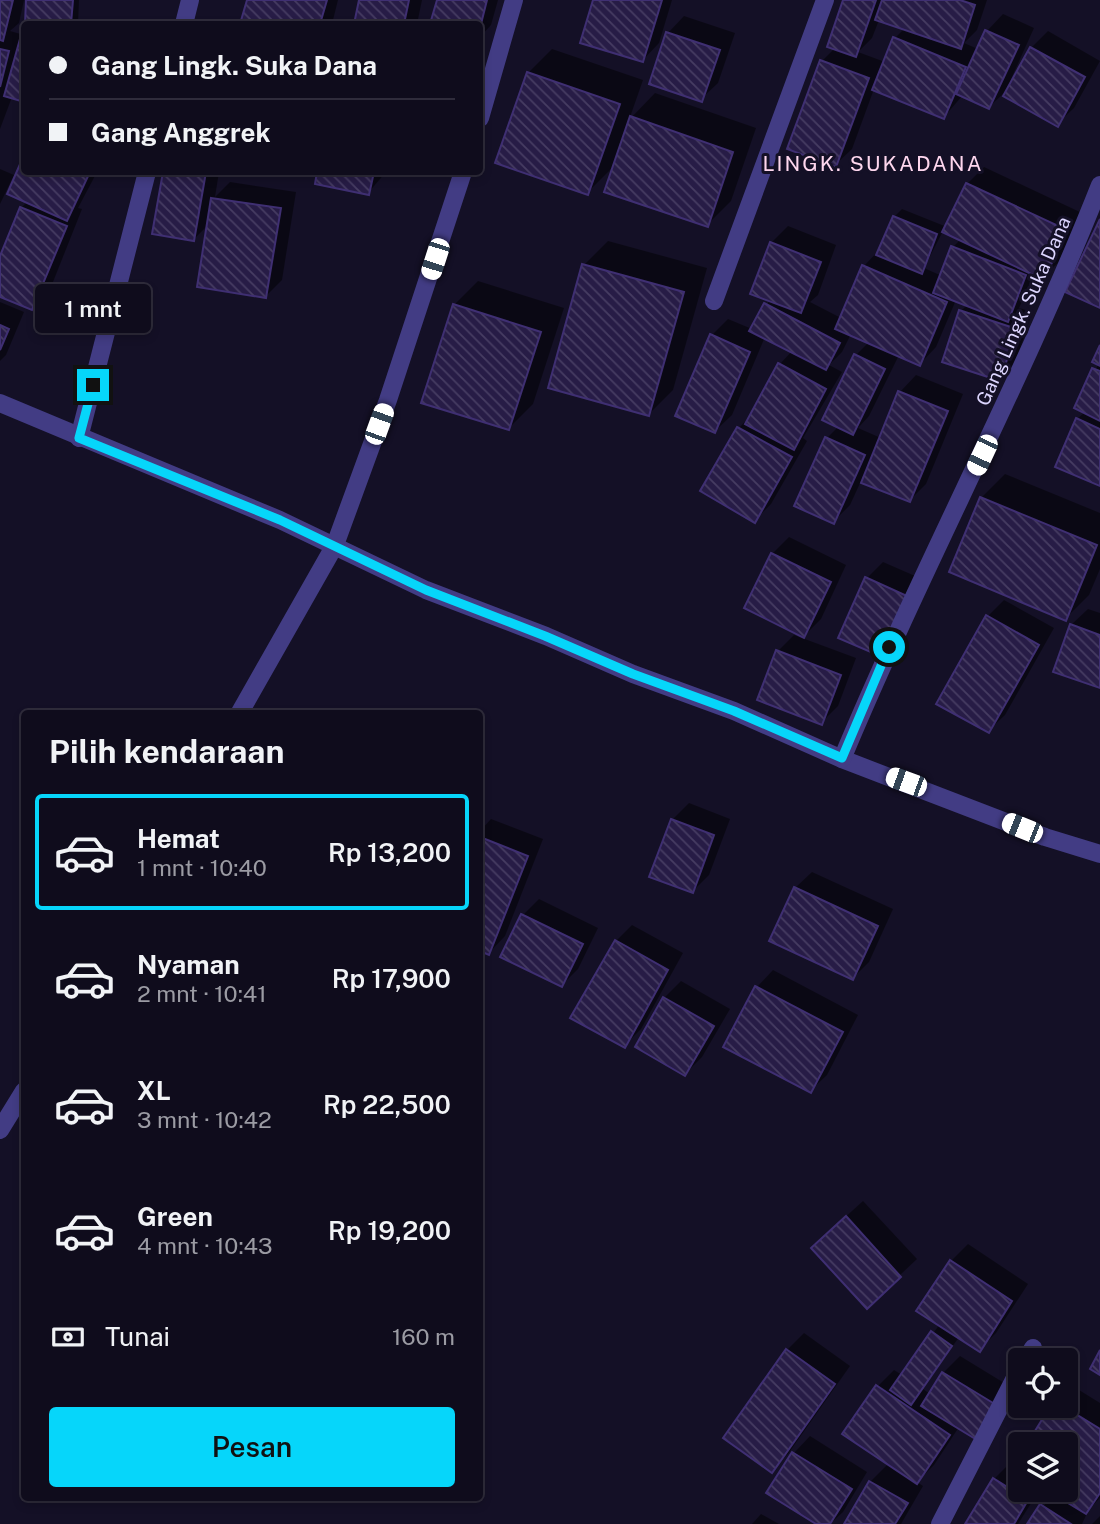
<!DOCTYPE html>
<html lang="id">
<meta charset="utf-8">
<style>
body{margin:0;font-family:"Public Sans",sans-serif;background:#181525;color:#f1f3f6;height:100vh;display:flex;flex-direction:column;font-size:26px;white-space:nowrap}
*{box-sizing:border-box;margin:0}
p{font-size:23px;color:#9b9ba3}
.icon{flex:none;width:38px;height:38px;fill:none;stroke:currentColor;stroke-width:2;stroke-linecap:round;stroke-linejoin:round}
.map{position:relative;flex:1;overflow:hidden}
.side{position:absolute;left:21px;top:710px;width:462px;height:791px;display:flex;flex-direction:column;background:#0f0c1c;border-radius:7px;box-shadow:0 4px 10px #0003,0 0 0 2px #2f2c3b}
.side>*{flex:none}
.guide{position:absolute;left:21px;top:21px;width:462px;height:154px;border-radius:7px;box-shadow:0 4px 10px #0003,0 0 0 2px #2f2c3b;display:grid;align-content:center;height:154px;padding:0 28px;background:#0f0c1c}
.tools{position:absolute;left:1008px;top:1348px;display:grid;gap:14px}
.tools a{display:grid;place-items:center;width:70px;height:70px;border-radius:7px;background:#0f0c1c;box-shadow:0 4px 10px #0003,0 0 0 2px #2f2c3b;font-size:35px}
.end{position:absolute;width:32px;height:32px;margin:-16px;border:9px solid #06d6fa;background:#111;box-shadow:0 0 0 4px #111}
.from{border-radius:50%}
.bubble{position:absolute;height:49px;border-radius:7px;background:#0f0c1c;box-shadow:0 4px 10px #0003,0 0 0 2px #2f2c3b;font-size:23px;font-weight:600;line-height:49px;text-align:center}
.car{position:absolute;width:21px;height:42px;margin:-21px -10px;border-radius:9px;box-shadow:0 0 5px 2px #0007;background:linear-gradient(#fff 24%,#345 0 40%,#fff 0 76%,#345 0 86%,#fff 0)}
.guide b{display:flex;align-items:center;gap:24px;height:66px;font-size:26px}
.guide b+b{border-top:2px solid #2f2c3b}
.guide i{width:18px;height:18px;background:#f1f3f6}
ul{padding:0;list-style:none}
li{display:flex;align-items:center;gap:21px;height:116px;margin:0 14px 10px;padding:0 14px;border:4px solid transparent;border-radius:7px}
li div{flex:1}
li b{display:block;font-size:26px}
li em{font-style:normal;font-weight:600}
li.selected{border-color:#06d6fa}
li>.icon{width:63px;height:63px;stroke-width:1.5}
h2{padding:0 28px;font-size:32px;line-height:84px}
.pay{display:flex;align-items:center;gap:18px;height:77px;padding:0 28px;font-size:26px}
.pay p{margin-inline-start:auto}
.action{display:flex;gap:14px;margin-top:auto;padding:14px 28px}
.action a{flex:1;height:80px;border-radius:7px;background:#06d6fa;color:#111;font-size:28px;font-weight:600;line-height:80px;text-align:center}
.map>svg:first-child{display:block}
.shadow{fill:#0007;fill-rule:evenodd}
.building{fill:url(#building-back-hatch);stroke:#3f2f72;stroke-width:2}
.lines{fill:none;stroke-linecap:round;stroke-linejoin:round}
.minor{stroke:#423c84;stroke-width:18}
.route{stroke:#06d6fa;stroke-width:9}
.labels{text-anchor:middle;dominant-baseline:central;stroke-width:6;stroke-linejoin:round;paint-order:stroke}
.street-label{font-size:19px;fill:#dcd5fe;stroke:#141026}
.neighbourhood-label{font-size:21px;letter-spacing:2px;fill:#fed7ee;stroke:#141026}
</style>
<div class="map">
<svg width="1100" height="1524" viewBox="0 0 1100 1524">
<defs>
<pattern id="building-back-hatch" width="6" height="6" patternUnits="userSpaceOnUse" patternTransform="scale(1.75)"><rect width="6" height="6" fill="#271c46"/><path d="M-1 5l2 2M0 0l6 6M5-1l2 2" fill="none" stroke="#463c62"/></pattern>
</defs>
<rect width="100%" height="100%" fill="#141026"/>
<g class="shadow">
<path d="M0 0H24L19 23 10 31 24 35V100L12 97 0 129Z"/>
<path d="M28 0H79L78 24H27Z"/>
<path d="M248 0H338L332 24H242Z"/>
<path d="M361 0H422L417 24H356Z"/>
<path d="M438 0H498L491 25 480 37V24H432Z"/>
<path d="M595 0H672L659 43 643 60Z"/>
<path d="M845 0H987L977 30 964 43 978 49 987 31 1003 14 1034 28 1011 79 1014 80 1031 48 1048 31 1100 61 1074 108 1057 124 1003 94 989 107 963 95 944 117 874 89 852 149 835 165 822 61 835 48ZM879 20 905 28 895 38 885 62 858 52 872 38Z"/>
<path d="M684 16 735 33 718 83 701 99 668 33Z"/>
<path d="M552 49 643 80 629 120 655 93 756 128 731 201 707 225 614 166 587 193 528 73Z"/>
<path d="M24 160V172H97L78 208 82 209 49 292 32 308 0 295V260L21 208 28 201 10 193Z"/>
<path d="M984 167 1082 213 1060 261 1043 277 1035 274 1019 308 1032 312 1016 362 999 379 961 311 967 305 956 300 936 347 920 364 899 355 869 416 858 428 881 438 900 392 916 375 963 394 926 484 910 500 861 481 850 505 833 522 796 505 827 438 839 426 856 355 869 342 851 334 842 352 829 365 842 372 803 438 807 441 771 504 754 521 703 491 739 428 752 414 780 364 792 351 765 337 732 415 715 431 712 335 728 319 752 329 770 300 771 243 788 226 836 245 818 295 810 302 841 318 864 266 880 249 894 217 902 209 947 227 967 184ZM943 231 961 239 953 247 942 276 924 268Z"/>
<path d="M0 169 14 175 0 204Z"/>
<path d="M165 172H219L215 197 230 182 296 192 282 280 266 296 209 224 194 239 154 233Z"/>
<path d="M319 172H386L368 193 317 182Z"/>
<path d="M608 241 707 268 673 390 649 414 584 265Z"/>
<path d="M478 281 564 308 533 404 509 428 454 305Z"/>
<path d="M0 302 24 312 6 355 0 361Z"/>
<path d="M1100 349V484L1077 419 1085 412 1076 407 1099 363Z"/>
<path d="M1005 474 1100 513V569L1089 595 1065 619 981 498Z"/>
<path d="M789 537 846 565 821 619 804 636 746 608 772 554Z"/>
<path d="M883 562 922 579 896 637 867 578Z"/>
<path d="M1004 600 1054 628 1005 715 988 731V616Z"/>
<path d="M1088 609 1100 613V686L1071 625Z"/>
<path d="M794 635 856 658 838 706 821 723 778 651Z"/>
<path d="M689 803 730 819 709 875 693 891 672 820Z"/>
<path d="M491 819 543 839 505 936 489 953 480 949V831Z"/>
<path d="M812 872 893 909 869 962 853 978 795 888Z"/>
<path d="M539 899 598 928 578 969 562 985 523 915Z"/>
<path d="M632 925 683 953 641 1029 624 1046 616 941Z"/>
<path d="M773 970 858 1015 827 1075 810 1091 757 987Z"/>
<path d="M681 981 730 1009 702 1057 685 1074 664 998Z"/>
<path d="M863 1201 917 1259 867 1306 830 1231Z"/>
<path d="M968 1244 1028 1284 996 1333 979 1350 959 1337 923 1389 930 1394 943 1373 960 1356 1014 1389 959 1427 934 1465 917 1482 923 1486 901 1524H846L870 1482 889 1463 845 1433 878 1386 894 1370 902 1375 940 1324 951 1261Z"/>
<path d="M804 1333 850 1366 788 1454 771 1470 725 1437 787 1350Z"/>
<path d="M1071 1385 1100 1403V1498L1089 1509 1082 1524H1029L1054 1493 1066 1489V1444L1053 1405H1066V1391Z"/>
<path d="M810 1436 867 1472 843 1512 830 1524H819L769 1492 794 1453Z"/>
<path d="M1020 1458V1489H1040L1018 1524H967L994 1479 1011 1462 1015 1465Z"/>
<path d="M761 1514 779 1524H752Z"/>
<path d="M1100 1516V1524H1092Z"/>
</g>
<g class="building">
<path d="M0 0H13L3 41 0 40Z"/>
<path d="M26 0H73L71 24H25Z"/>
<path d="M247 0H327L320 24H240Z"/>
<path d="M359 0H409L404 24H354Z"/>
<path d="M437 0H487L480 28V24H430Z"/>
<path d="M593 0H662L643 62 580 43Z"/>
<path d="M843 0H876L856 57 827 47Z"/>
<path d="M882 0H960L975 5 961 49 875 20Z"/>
<path d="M985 30 1019 45 989 109 956 94Z"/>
<path d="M666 32 720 50 702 102 649 84Z"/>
<path d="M893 37 966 67 944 119 872 90Z"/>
<path d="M20 39 24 40V102L4 96Z"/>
<path d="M1030 47 1085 77 1058 127 1003 96Z"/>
<path d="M0 49 9 51 0 87Z"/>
<path d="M820 60 869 78 836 167 787 149Z"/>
<path d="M527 72 620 104 588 195 495 163Z"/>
<path d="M630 116 733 152 708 227 604 192Z"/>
<path d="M24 155V172H90L67 221 7 194Z"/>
<path d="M163 172H206L194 241 152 234Z"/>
<path d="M317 172H374L369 195 315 184Z"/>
<path d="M966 183 1067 230 1044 280 942 232Z"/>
<path d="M211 198 281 208 266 298 197 287Z"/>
<path d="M20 207 67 226 32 310 0 297V256Z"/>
<path d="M893 216 937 234 922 274 876 255Z"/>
<path d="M1100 219V308L1065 292Z"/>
<path d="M770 242 821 262 801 313 750 294Z"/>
<path d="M951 246 1026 275 1008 322 933 293Z"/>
<path d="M582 264 684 292 649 416 548 388Z"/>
<path d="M862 265 947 302 920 366 835 329Z"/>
<path d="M764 303 840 343 826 370 749 331Z"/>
<path d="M453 304 541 332 509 430 421 403Z"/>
<path d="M959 310 1017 329 1000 381 942 362Z"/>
<path d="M0 325 9 329 0 350Z"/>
<path d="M710 334 750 352 715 433 675 416Z"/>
<path d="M1100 345V366L1092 362Z"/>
<path d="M854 354 885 369 853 435 822 420Z"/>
<path d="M778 363 826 389 794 450 745 424Z"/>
<path d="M1092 368 1100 371V421L1074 408Z"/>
<path d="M898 391 948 411 910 502 861 483Z"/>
<path d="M1076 418 1100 429V486L1055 467Z"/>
<path d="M737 427 792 457 755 523 700 491Z"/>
<path d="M825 437 865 455 834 524 794 506Z"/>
<path d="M980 497 1097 545 1066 621 949 572Z"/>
<path d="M771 553 831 582 804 638 744 608Z"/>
<path d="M865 577 907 596 880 656 838 638Z"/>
<path d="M986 615 1039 645 989 733 936 704Z"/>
<path d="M1070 624 1100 635V688L1053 672Z"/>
<path d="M776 650 841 675 822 725 757 700Z"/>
<path d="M671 819 714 835 693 893 649 877Z"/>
<path d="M480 837 528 856 489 955 480 951Z"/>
<path d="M794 887 878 926 853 980 769 941Z"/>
<path d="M521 914 583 944 562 987 500 957Z"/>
<path d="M615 940 668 970 625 1048 570 1018Z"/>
<path d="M755 986 843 1032 811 1093 723 1047Z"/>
<path d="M663 997 714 1026 685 1076 635 1047Z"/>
<path d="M846 1216 901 1277 867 1309 811 1248Z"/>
<path d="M950 1260 1012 1301 980 1352 916 1311Z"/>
<path d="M931 1331 952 1346 911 1405 890 1390Z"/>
<path d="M786 1349 835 1384 772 1473 723 1438Z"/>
<path d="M1100 1350V1375L1090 1369Z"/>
<path d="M942 1372 998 1406 977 1440 921 1406Z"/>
<path d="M876 1385 950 1435 917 1484 842 1434Z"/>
<path d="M1051 1405H1061L1100 1429V1493L1086 1514 1045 1489H1066V1444H1027Z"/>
<path d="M792 1452 852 1489 830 1524H816L766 1493Z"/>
<path d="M1020 1454V1474L1011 1468Z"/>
<path d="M993 1478 1028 1500 1014 1524H965Z"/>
<path d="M869 1481 908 1503 895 1524H844Z"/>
<path d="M1040 1504 1071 1524H1027Z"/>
</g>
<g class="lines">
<g class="minor">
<path d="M184 24 190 0"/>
<path d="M480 118 514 0"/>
<path d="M714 301 825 0"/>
<path d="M0 403 280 520 426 590 546 636 633 674 734 711 842 759 1045 837 1100 854"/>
<path d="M79 438 147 172"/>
<path d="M239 714 335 545 388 400 463 172"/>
<path d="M842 759C923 565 1023 380 1100 185"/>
<path d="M0 1130 24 1091"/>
<path d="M1026 1360 1033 1348"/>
<path d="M940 1524 1020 1368"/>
</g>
</g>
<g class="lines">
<path class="route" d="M93 385 79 438 280 520 426 590 545 636 633 674 734 711 842 758 889 647"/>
</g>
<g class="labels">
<g class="street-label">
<text transform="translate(1023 311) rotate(-66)">Gang Lingk. Suka Dana</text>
</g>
<g class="neighbourhood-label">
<text x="873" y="163">LINGK. SUKADANA</text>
</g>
</g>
</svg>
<div class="tools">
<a><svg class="icon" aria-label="locate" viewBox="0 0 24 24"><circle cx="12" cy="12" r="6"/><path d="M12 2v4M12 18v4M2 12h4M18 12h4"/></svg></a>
<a><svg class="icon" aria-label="layers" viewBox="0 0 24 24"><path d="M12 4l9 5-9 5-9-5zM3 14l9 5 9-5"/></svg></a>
</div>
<i class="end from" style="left:889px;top:647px"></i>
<i class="end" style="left:93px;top:385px"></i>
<div class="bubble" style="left:35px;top:284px;width:116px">1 mnt</div>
<i class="car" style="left:435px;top:259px;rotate:198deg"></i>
<i class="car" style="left:379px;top:424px;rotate:20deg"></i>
<i class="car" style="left:982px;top:455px;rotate:205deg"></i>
<i class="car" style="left:906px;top:782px;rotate:290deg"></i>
<i class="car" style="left:1022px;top:828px;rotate:292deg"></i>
<div class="guide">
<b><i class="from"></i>Gang Lingk. Suka Dana</b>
<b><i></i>Gang Anggrek</b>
</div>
<section class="side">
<h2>Pilih kendaraan</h2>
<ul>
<li class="selected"><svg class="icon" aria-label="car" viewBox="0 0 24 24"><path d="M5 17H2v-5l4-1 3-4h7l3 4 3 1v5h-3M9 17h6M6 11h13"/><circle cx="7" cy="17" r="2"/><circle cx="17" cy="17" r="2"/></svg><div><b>Hemat</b><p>1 mnt · 10:40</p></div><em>Rp 13,200</em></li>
<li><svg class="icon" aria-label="car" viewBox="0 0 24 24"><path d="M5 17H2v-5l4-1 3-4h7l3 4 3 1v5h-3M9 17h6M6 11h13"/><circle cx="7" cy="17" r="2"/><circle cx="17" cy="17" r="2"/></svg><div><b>Nyaman</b><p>2 mnt · 10:41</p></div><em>Rp 17,900</em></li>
<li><svg class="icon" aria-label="car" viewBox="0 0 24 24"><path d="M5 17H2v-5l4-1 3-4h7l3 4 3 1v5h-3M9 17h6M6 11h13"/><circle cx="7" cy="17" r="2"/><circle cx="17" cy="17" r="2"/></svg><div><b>XL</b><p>3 mnt · 10:42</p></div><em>Rp 22,500</em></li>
<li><svg class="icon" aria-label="car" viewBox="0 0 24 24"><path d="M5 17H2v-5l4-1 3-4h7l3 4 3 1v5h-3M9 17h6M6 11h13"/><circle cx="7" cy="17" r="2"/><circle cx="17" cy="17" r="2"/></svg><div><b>Green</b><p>4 mnt · 10:43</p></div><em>Rp 19,200</em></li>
</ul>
<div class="pay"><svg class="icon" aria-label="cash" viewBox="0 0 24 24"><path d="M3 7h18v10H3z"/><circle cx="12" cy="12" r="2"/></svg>Tunai<p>160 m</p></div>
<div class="action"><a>Pesan</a></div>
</section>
</div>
